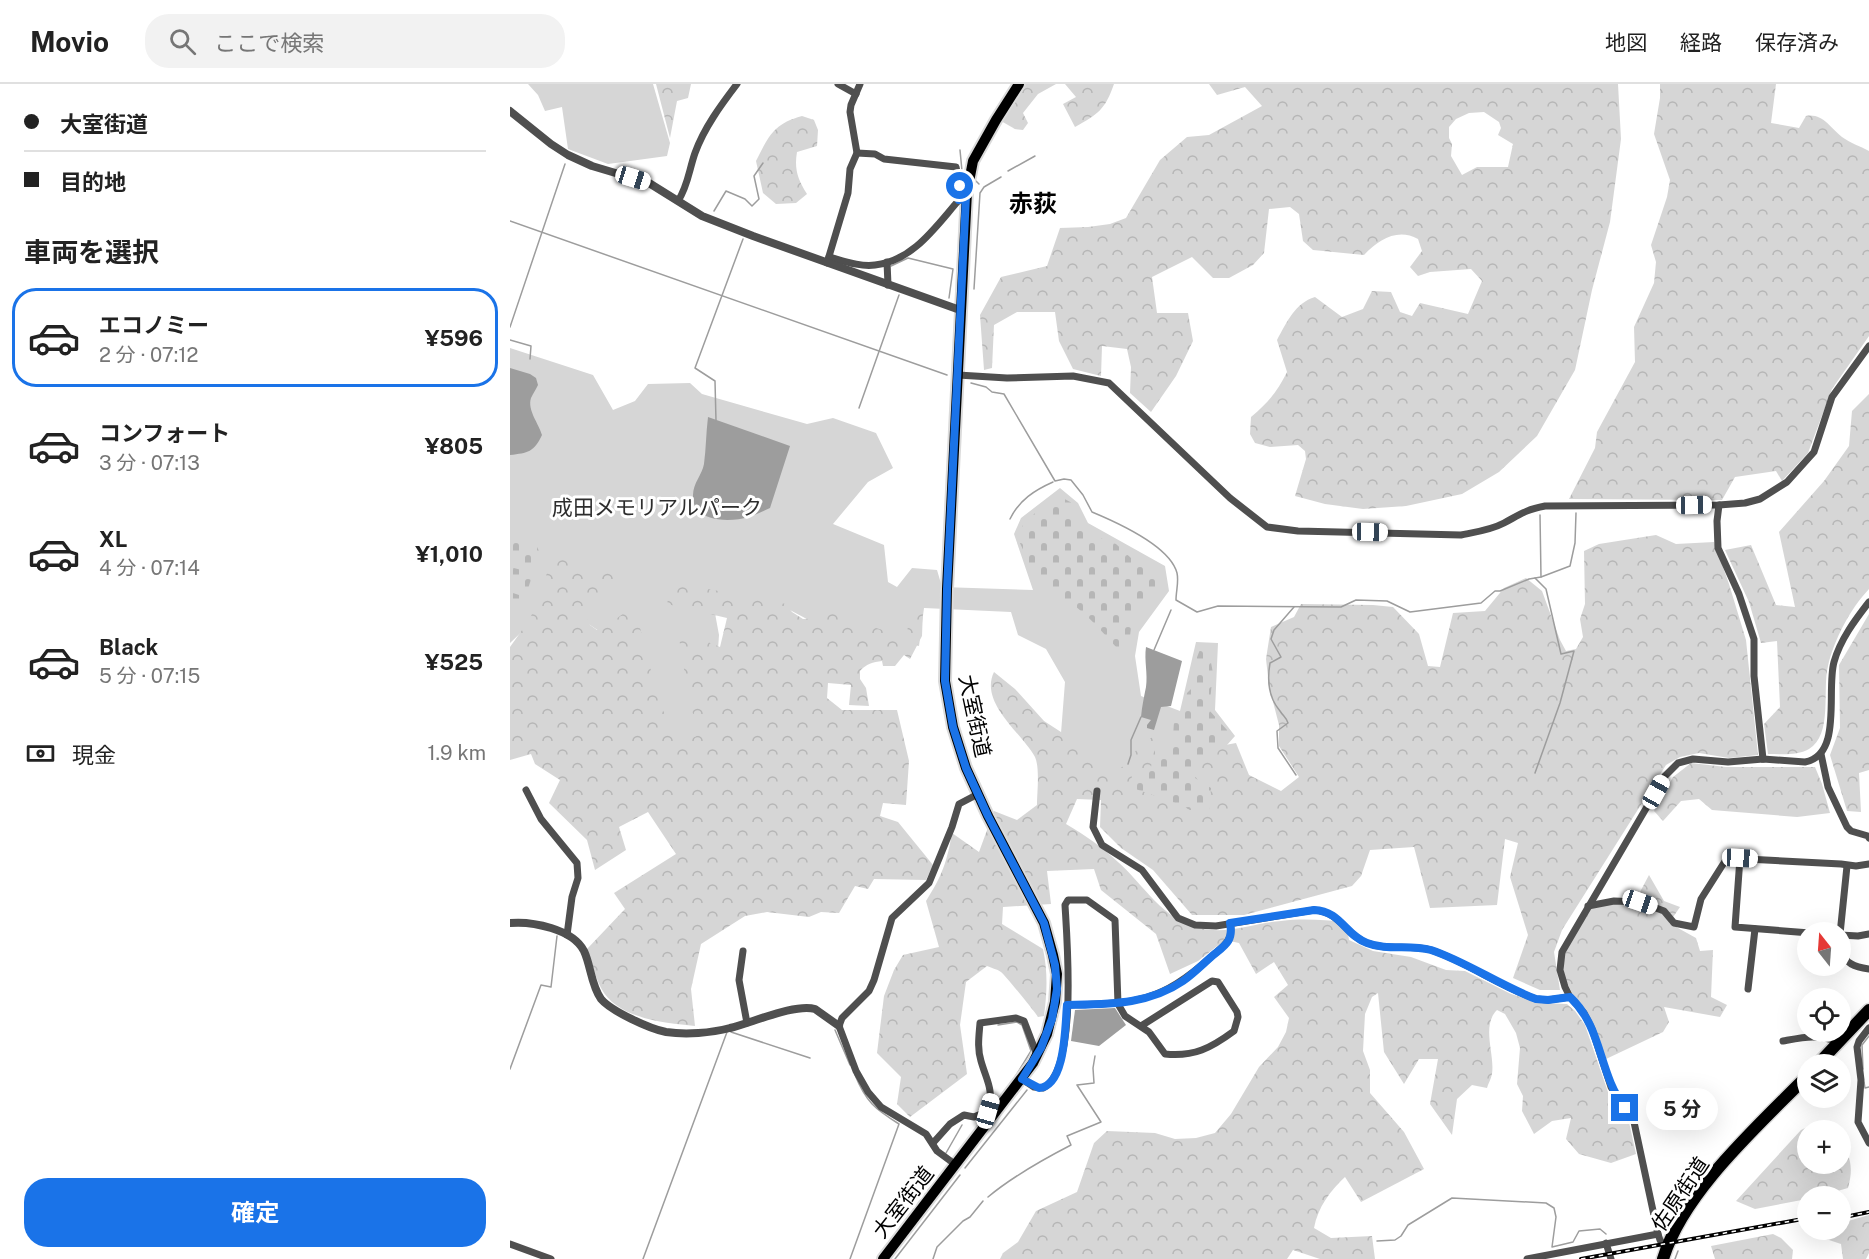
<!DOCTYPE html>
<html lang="ja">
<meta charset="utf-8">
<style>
body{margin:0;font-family:"Public Sans","Noto Sans JP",sans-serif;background:#f2f2f2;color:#222;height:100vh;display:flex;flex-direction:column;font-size:22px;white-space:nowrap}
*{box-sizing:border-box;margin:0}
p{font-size:20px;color:#767676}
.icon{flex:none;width:33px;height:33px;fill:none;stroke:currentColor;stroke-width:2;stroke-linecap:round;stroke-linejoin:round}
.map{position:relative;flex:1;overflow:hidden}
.details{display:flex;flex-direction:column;background:#fff;width:510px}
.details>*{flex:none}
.banner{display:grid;align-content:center;height:132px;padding:0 24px;background:#fff}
.needle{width:39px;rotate:343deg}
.controls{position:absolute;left:1287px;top:838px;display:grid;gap:12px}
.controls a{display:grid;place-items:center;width:54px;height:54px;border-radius:50%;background:#fff;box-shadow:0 6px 24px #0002;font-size:30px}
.end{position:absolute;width:27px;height:27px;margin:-14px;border:8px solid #1a73e8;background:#fff;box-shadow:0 0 0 3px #fff}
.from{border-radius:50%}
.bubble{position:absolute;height:42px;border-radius:21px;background:#fff;box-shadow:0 6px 24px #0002;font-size:20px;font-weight:700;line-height:42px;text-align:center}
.car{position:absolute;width:18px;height:36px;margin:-18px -9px;border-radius:8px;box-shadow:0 0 4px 2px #0007;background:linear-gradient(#fff 24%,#345 0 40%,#fff 0 76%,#345 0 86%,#fff 0)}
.banner b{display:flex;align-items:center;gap:21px;height:57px;font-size:22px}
.banner b+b{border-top:2px solid #e0e0e0}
.banner i{width:15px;height:15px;background:#222}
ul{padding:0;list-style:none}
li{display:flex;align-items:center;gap:18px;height:99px;margin:0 12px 9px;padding:0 12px;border:3px solid transparent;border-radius:24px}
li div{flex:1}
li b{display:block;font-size:22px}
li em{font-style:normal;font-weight:700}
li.current{border-color:#1a73e8}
li>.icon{width:54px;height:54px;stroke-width:1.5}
h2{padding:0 24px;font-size:27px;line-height:72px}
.pay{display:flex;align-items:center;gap:15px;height:66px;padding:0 24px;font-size:22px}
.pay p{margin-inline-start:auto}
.primary-button{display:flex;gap:12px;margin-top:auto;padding:12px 24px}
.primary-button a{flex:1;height:69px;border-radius:24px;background:#1a73e8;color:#fff;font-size:24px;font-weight:700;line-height:69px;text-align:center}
header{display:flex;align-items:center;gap:36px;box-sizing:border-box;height:84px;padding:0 30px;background:#fff;border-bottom:2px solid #e0e0e0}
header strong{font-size:28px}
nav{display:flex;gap:33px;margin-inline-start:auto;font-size:21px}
.search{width:420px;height:54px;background:#f2f2f2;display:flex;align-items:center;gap:15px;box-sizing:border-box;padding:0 21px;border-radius:24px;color:#767676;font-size:22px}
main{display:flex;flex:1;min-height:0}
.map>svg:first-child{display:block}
.green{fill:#d6d6d6}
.forest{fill:url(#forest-crowns);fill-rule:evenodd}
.cemetery{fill:url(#cemetery-stones)}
.water{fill:#9d9d9d}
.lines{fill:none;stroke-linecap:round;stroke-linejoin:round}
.stream{stroke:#9d9d9d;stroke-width:1.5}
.primary-casing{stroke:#dbdbdb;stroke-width:14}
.trunk-casing{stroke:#dbdbdb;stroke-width:15}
.minor{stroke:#4f4f4f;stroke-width:7}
.tertiary{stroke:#4f4f4f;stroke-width:8}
.primary{stroke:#000;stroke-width:10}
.trunk{stroke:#000;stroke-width:12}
.rail-casing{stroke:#000;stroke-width:4}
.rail{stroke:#fff;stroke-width:1.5;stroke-dasharray:4.5;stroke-linecap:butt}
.route{stroke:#1a73e8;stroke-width:8}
.labels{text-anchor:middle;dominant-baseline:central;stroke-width:6;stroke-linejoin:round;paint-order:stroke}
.park-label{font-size:21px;fill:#2d2d2d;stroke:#fff}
.street-label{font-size:21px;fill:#000;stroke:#fff}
.quarter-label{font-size:24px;font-weight:bold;fill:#000;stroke:#fff}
</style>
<header>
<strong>Movio</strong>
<div class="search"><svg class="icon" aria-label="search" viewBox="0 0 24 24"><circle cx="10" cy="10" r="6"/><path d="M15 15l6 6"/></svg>ここで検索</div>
<nav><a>地図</a><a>経路</a><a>保存済み</a></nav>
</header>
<main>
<section class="details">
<div class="banner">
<b><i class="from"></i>大室街道</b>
<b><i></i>目的地</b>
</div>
<h2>車両を選択</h2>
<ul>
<li class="current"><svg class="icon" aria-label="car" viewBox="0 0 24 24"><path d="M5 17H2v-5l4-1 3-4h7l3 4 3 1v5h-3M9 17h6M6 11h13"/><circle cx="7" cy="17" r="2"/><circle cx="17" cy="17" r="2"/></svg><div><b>エコノミー</b><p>2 分 · 07:12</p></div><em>¥596</em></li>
<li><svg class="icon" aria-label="car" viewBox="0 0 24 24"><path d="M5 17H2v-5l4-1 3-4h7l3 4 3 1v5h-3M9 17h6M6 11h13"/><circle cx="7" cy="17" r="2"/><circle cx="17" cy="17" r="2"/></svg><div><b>コンフォート</b><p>3 分 · 07:13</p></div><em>¥805</em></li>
<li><svg class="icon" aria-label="car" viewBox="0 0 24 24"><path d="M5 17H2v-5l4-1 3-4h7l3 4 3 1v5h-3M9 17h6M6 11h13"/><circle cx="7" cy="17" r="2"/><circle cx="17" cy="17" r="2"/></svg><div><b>XL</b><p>4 分 · 07:14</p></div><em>¥1,010</em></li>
<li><svg class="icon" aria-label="car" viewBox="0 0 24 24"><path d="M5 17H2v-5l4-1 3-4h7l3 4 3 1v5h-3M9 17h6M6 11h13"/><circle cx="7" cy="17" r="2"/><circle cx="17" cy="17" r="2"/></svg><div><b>Black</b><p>5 分 · 07:15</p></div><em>¥525</em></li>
</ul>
<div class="pay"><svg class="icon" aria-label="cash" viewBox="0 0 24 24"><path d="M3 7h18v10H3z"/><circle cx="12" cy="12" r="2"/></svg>現金<p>1.9 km</p></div>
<div class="primary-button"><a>確定</a></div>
</section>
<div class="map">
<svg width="1359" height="1175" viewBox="0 0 1359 1175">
<defs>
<pattern id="forest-crowns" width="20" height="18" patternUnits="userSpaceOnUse" patternTransform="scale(1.5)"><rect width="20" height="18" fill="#d6d6d6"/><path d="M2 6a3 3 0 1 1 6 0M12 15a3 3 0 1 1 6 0" fill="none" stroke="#b6b6b6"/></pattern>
<pattern id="cemetery-stones" width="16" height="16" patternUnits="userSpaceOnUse" patternTransform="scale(1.5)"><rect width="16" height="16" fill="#d6d6d6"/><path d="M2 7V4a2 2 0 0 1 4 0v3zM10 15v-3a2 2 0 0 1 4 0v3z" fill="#b6b6b6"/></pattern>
</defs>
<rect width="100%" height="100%" fill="#fff"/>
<g class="green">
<path d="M18 0H143L160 59 157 72 98 80 58 65 52 23 35 27 28 11Z"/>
<path d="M0 264 83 291 103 326 125 317 138 300 180 299 192 310 297 340 323 334 366 349 383 384 358 398 323 440 374 461 378 498 387 503 402 484 427 486 432 503 523 506 504 450 511 434 550 404 568 419 578 439 655 482 659 507 629 548 625 572 631 612 670 627 686 558 708 559 705 626 725 652 694 687 671 733 550 662 555 598 536 565 508 551 501 528 414 524 409 562 310 542 278 525 202 513 209 551 200 683 184 685 92 549 62 529 21 539 0 559Z"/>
</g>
<g class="forest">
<path d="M146 0H181L178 14 167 17 160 54Z"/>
<path d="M515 0H546L528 10 513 29 518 39 513 46 505 45 491 37Z"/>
<path d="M555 0H604C595 26 588 30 565 43L553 20 566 13Z"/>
<path d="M699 0H1108L1111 55 1100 138 1082 206 1065 286 1027 352 989 388 952 410 896 422 853 425 815 420 785 412 796 375 795 367 788 361 760 363 745 359 740 350 741 333C758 319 767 308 777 288L767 256C777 238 785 219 805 213L832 233 853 225 862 207 881 208 890 228 902 232 910 219 958 230 972 197 961 185 920 188 908 192 900 183 912 167 908 155C888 144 869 155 854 171L803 166 793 157 789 130 780 123 759 125 754 169 743 181 719 194H703L682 173 642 193 647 229H678L683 257 666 292 641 328 620 309 621 283 617 265 592 262 591 292 563 285 549 257 545 228H507L484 241 482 284 474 286 470 231 491 193 537 182 550 144 578 143 600 140 616 134 650 76 677 53 699 51 752 22 735 3 707 11ZM974 28 989 38 991 44 988 51 1003 60 998 83H967L952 91 941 72 942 60 939 54V43L946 35 959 29Z"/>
<path d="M1150 0H1266L1261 39 1289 44 1296 32C1313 29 1320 44 1332 53 1340 59 1350 62 1359 67V252L1322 305 1298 369 1272 397 1266 387 1225 393 1212 416 1059 415 1085 364 1087 348 1125 278 1124 243 1144 199 1146 178 1141 161 1157 113 1160 96 1144 50 1150 14Z"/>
<path d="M292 32 304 36 308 46 307 62 287 68C284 85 288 96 297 110L286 119 266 120 253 109 246 77C259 52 263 40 292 32Z"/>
<path d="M1359 310V505C1340 525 1324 556 1318 582 1312 605 1323 651 1299 665 1287 672 1271 670 1258 670L1254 640 1270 623 1267 557 1251 559 1239 518 1215 466 1241 461 1266 521 1285 523 1269 448 1314 397 1339 362 1342 327Z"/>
<path d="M1146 451 1166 460 1204 458 1219 500 1236 556 1248 671 1219 674 1189 669 1170 673 1156 681 1052 846 1044 868 1050 906H1030L1003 894 1018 851 1000 793 1008 759 995 755 987 821 920 824 904 763 860 766 851 792 842 802 734 831H682L643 786 611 764 590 743 591 716 567 715 556 740C575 751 592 763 608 778 635 802 652 835 689 844 718 851 744 839 771 837 793 834 814 836 836 838L839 856 863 867 901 873 936 886 955 887 1001 910 1030 919 1057 920 1065 927 1075 941 1099 1011 1111 1024 1119 1038 1126 1070 1101 1079 1069 1070 1056 1055 1061 1034 1042 1037 1024 1050 1012 1027 1013 1012 1007 1000 1010 964 1006 949 995 930 987 926C971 942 985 970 982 990 981 995 978 1000 977 1004L962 1001 947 1015 942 1051 920 1020 928 975H909L894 1000 874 968 868 909 862 913 855 930 853 967 860 986V1009L894 1048 914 1085 851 1118 835 1093C820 1107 808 1123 804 1144L821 1154 862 1152 865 1175H810L783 1166 777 1175H490L493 1169 508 1158 526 1127 567 1108 584 1059 597 1047 645 1049 665 1055 686 1054 705 1049 721 1030 749 983 768 963 776 948 779 934 764 913 778 901 764 878 746 890 729 859 715 856 688 877 660 890 646 850 591 806 584 785 537 787 541 820 493 823 492 840 533 865C538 888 537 909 534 932L528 933C526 929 494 890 491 888 487 885 481 884 477 882L456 898 450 941 457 990 400 1033 387 1020 391 993 367 969 374 912 384 886 393 871 429 863 416 817C432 792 437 778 442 749L469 768 484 727 507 736 527 721C527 709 530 684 525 673 512 649 469 619 484 588L505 605 534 637 585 670 602 686C618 685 623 671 630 659L643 653 655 659 661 676 699 664 726 659 739 691 771 707 789 693 769 662V641L759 602 756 575 761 543 784 533 791 520 863 521 883 523 909 550 918 582 930 583 943 529 975 527 994 504 1016 494 1032 507 1050 556 1056 567 1066 565 1073 553 1070 535 1075 520 1074 467 1089 460Z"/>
<path d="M43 473 113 492 105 506 72 526 80 541 87 546 94 544 118 526 126 528 149 618 169 660 191 650 180 622 169 554 171 547 210 563 217 534 157 520 162 498 276 520 282 528 293 535 312 534 321 528H329L346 538 396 553 400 532 409 524 413 525 412 552 400 575 394 571 385 582H373L372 577C363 578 356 580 350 587V595L356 604 359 622 339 621 341 601 318 599 317 614 332 626H387L399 677 396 721 373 719 370 732 388 738 423 781 416 796 364 795 358 805 345 802 329 829 311 828 299 833 257 828 235 832 191 860 181 905 185 942C155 939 112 935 94 909 86 897 82 879 77 865L115 825 104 809 166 770 138 728 109 743 116 766 85 786 77 756 39 719 50 696 25 680 21 670 0 676V563L20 535Z"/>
<path d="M1359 530V686L1349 689 1351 728 1337 727 1320 671 1330 644 1329 581Z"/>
<path d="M1181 679 1216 683H1305L1312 700 1320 729 1287 733 1202 726 1189 715 1171 717 1153 737 1144 727 1163 693Z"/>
<path d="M1139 791 1154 817 1170 823 1159 839 1186 854 1190 867 1203 866 1201 913 1217 921 1210 933 1154 923 1159 938 1153 948 1096 975 1055 895C1048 865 1065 847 1081 823L1109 817 1121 825Z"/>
<path d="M1301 1041H1315L1327 1047H1298V1080H1330L1331 1054C1340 1074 1344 1082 1338 1104L1306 1113H1298L1297 1115 1245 1125 1226 1117 1291 1046Z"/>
<path d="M1359 1131V1169L1356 1175H1333L1331 1160 1313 1154V1149L1318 1146H1330L1331 1139Z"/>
<path d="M1263 1150 1271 1154 1283 1166 1282 1175H1205L1201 1162Z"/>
</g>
<g class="cemetery">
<path d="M547 411 564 420 562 437 577 449 606 460 621 474 645 484 654 495C643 507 632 520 624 535 618 546 623 557 614 567L608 565C579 533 567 518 527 501L518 476 508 455 513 441 518 435Z"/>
<path d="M0 453 26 461 29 467 23 486 0 479Z"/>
<path d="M0 483 23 489 17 508 0 504Z"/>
<path d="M0 508 15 513 1 534H0Z"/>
<path d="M691 563H698L703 589 699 626 717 646V656L686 683 685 694 701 704 699 726H680L671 721 620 703 623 686 632 688 641 683 644 668 647 663 659 659 663 654 664 637 675 628 677 609 683 603 685 595 683 588 684 581Z"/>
</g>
<g class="water">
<path d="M0 284 20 290 26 294 28 301C26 305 23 310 21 314 17 326 29 340 32 351 24 368 18 369 0 371Z"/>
<path d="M198 333 280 362 260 424C253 427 246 431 238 433 220 439 181 438 183 411 183 399 192 391 194 380 196 365 196 349 198 333Z"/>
<path d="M636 563 672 577 661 622 651 623 644 646 637 644V641L641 636 631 633C632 622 634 613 636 603 638 590 634 576 636 563Z"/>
<path d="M605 924 616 941 589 962 561 957 565 926Z"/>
</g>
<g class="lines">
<g class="stream">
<path d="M450 66 452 87 456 89"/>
<path d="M498 87 525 72"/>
<path d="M466 97 469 100"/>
<path d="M204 127 216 107 235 115 242 122 249 115 244 92 253 79"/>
<path d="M0 137 437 291"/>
<path d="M381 182 398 174 443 185 439 214"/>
<path d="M464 205 470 109 474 103 491 93"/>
<path d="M0 243 55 80"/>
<path d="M0 256 21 262 20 275"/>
<path d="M461 299 476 303 482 308 494 310 545 397 554 395 561 396 573 411 582 428C606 438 660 462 667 489 669 498 666 507 666 516L687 528 708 522 831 523 846 516 877 517 900 528 971 519 985 507H990L1019 495 1031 493 1060 482 1065 459 1066 429"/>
<path d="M349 324 389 211"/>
<path d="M206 337 205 297 185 284 233 155"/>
<path d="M1030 431 1031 493"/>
<path d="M500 435C509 416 525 406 543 398"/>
<path d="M1025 494 1036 505 1051 570 1064 567 1050 619 1025 689"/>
<path d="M784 523 764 546 761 555 771 573 760 579C757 596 758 613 770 627 773 632 776 633 778 639L767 647 768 664 786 691"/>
<path d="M644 566 661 526"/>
<path d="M618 680 621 671V656L631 633"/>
<path d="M488 941 507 938 512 941 521 967 505 993"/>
<path d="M325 946 340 981"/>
<path d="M221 948 300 974"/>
<path d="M0 985 31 901 41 903 47 852"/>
<path d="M1353 985 1352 961 1359 952"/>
<path d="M1354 998 1355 1004 1359 1003"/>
<path d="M436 1069 452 1041"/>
<path d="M455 1084 517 1006"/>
<path d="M478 1113C503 1092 532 1076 561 1061L557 1052 591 1038 567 1001 584 999 583 984 585 972"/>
<path d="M867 1157 885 1156 891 1152 898 1141 942 1114 1036 1119 1044 1124 1046 1133 1042 1163 1063 1158 1069 1147 1090 1145 1096 1150"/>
<path d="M133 1175 217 948"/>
<path d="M340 1175 389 1040C365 1025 356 1018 345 991"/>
<path d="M385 1175 450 1091"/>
<path d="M423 1175 427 1163 453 1137 460 1133 473 1117"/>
<path d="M1165 1175 1168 1167"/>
</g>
<g class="primary-casing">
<path id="primary" d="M373 1175 523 979 537 950 545 918 547 890 543 871 534 839 478 732 456 684 443 643 435 597 437 505 457 108 463 77 486 36 509 0"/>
</g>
<g class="trunk-casing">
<g id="trunk">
<path d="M1307 981 1359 926"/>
<path d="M1153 1175C1173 1108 1249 1041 1298 991"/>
</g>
</g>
<g class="minor">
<path d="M328 0 346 10"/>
<path d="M347 69 365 70 374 75 446 83 450 102 449 116"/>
<path d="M168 117C178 102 179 86 185 69 194 44 211 21 227 0"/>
<path d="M319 173C334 177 350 183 365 181 403 177 426 142 449 116L456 112"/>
<path d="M377 178 378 201"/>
<path d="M317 179 338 109 340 85 347 69 340 28 341 21 350 0"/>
<path d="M448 291 497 294 563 292 599 299 720 414 757 443 788 447 951 451C966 448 981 446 994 439 1011 430 1015 426 1035 422L1209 421 1235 419 1250 415 1277 398 1304 368 1322 313 1359 262"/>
<path d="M1209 421 1207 437 1208 464 1229 510 1244 555V592L1253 675"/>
<path d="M1311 670 1318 703 1337 743 1341 747 1358 752 1359 754"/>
<path d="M16 706 31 735 67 779 68 794 62 813 57 851"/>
<path d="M587 707 583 743 592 761 632 786 668 834 685 841 706 842 804 826C831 828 835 851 857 859 877 867 900 860 921 866 957 878 989 902 1026 915L1038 916 1060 913"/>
<path d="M1230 774 1225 843 1300 849"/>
<path d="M1078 822 1104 817 1130 818 1154 827 1164 839 1184 843 1191 815 1217 774 1331 780 1346 782 1359 780"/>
<path d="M1330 850 1337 782"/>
<path d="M1330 851 1348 852 1359 850"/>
<path d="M1330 865C1335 880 1345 883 1359 885"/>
<path d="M233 867 229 896 237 939"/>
<path d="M1238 905 1245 845"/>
<path d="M557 921C625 919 648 920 701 873 713 862 724 857 720 839"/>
<path d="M1359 944 1349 957 1347 963 1351 996 1348 1038 1359 1059"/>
<path d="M1273 957C1295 953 1307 950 1329 958"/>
<path d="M512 995 524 1003 533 1004C568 987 557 856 555 821L558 816H577L605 836 608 920 615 932 639 948 655 970C684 973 701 964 724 947L728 933 727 928 708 898 702 897 631 942"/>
<path d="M423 1059 440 1040 454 1031 464 1033 478 1027C484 1005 477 998 471 977 467 964 469 952 470 939L506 934 514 937 527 971"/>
<path d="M446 1081 427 1067 416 1050 371 1023 358 1008 346 987 329 942 332 934 359 907 364 896 382 834 419 799 442 743 449 720 468 710"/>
<path d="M1096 1159 1101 1175"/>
<path d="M0 1160 41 1175"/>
<path d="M1156 1165 1150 1156 1148 1150 1124 1038 1101 1003 1082 945 1074 929 1060 913 1055 903 1050 886 1052 868 1155 692 1168 679 1183 675 1218 678 1253 675 1295 678C1333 671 1316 606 1324 578 1330 556 1345 536 1359 518"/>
<path d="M1017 1175 1148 1150"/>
</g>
<g class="tertiary">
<path d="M0 27 41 60 58 71 82 82 139 99 192 132 243 152 450 226"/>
<path d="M0 839C22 837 63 845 74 867 81 882 81 901 91 915 101 927 140 945 156 948 176 951 201 949 220 944 241 939 286 919 305 925L329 942"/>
</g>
<use href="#primary" class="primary"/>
<use href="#trunk" class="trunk"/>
<g class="rail-casing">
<g id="rail">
<path d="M1330 1134 1359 1128"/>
<path d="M1071 1175 1298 1134"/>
</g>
</g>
<use href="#rail" class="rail"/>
</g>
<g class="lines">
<path class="route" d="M450 102 449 116 456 112 437 505 435 597 443 643 456 684 478 732 534 839 545 881 547 905 542 935 531 964 512 995 529 1004C556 1002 555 941 557 921 598 920 638 921 673 897 683 890 692 881 701 873 714 862 724 858 720 839L804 826C831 827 835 851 857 859 877 867 900 860 921 866 957 878 989 901 1026 915L1038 916 1060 913C1093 944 1088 989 1115 1024"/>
</g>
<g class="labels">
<g class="park-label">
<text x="147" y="423">成田メモリアルパーク</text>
</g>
<g class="street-label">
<text transform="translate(465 632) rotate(78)">大室街道</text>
<text transform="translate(1170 1110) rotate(-56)">佐原街道</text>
<text transform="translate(393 1118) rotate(-52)">大室街道</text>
</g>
<g class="quarter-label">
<text x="523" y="119">赤荻</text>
</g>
</g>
</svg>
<div class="controls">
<a><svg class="needle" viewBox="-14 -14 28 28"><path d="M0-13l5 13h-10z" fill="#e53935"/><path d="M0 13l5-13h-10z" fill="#767676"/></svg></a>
<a><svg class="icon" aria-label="locate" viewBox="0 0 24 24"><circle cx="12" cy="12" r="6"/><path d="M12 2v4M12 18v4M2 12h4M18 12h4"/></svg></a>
<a><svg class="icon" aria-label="layers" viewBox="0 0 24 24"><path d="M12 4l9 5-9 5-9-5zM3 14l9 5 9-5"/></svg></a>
<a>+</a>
<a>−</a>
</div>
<i class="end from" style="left:450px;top:102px"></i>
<i class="end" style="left:1115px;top:1024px"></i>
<div class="bubble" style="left:1136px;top:1004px;width:72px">5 分</div>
<i class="car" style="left:123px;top:94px;rotate:107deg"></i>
<i class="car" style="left:1184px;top:421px;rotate:89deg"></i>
<i class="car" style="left:860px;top:448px;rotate:91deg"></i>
<i class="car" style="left:1146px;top:708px;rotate:29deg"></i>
<i class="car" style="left:1230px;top:774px;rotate:93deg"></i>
<i class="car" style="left:1130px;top:818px;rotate:109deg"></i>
<i class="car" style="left:478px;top:1027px;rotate:16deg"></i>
</div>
</main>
